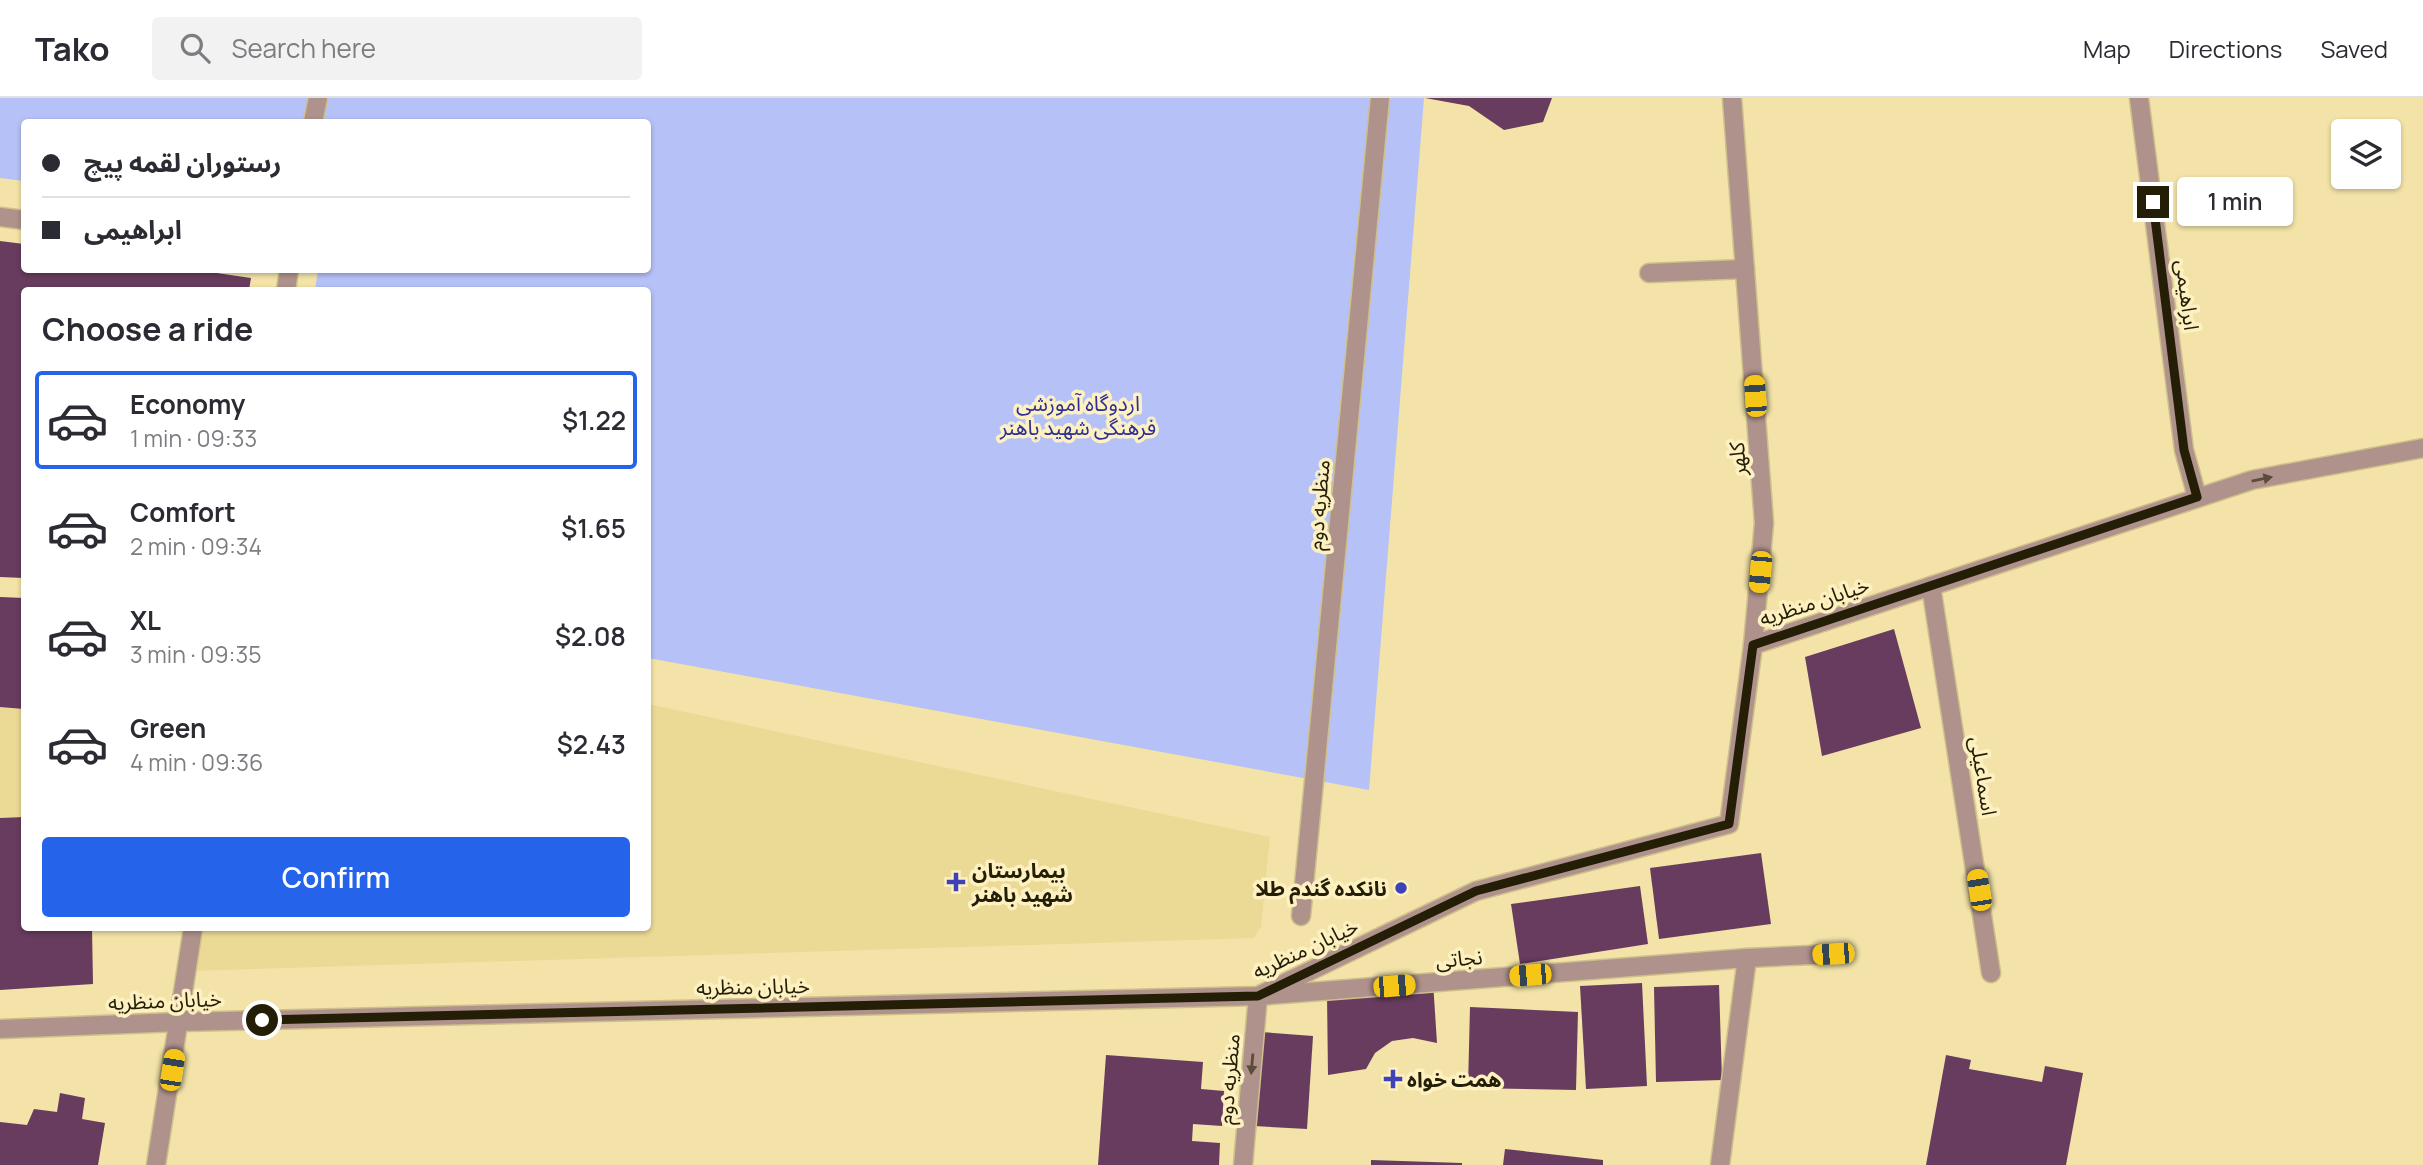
<!DOCTYPE html>
<meta charset="utf-8">
<style>
body{margin:0;font-family:Manrope,"Noto Sans Arabic",sans-serif;background:#f2f2f3;color:#2b2b33;height:100vh;display:flex;flex-direction:column;font-size:26px;white-space:nowrap}
*{box-sizing:border-box;margin:0}
p{font-size:23px;color:#7c7c81}
.icon{flex:none;width:38px;height:38px;fill:none;stroke:currentColor;stroke-width:2;stroke-linecap:round;stroke-linejoin:round}
.map{position:relative;flex:1;overflow:hidden}
.sheet{position:absolute;left:21px;top:189px;width:630px;height:644px;display:flex;flex-direction:column;background:#fff;border-radius:7px;box-shadow:0 2px 5px #0004}
.sheet>*{flex:none}
.guide{position:absolute;left:21px;top:21px;width:630px;height:154px;border-radius:7px;box-shadow:0 2px 5px #0004;display:grid;align-content:center;height:154px;padding:0 21px;background:#fff}
.fabs{position:absolute;left:2331px;top:21px;display:grid;gap:14px}
.fabs a{display:grid;place-items:center;width:70px;height:70px;border-radius:7px;background:#fff;box-shadow:0 2px 5px #0004;font-size:35px}
.end{position:absolute;width:32px;height:32px;margin:-16px;border:9px solid #241e07;background:#fff;box-shadow:0 0 0 4px #fff}
.from{border-radius:50%}
.bubble{position:absolute;height:49px;border-radius:7px;background:#fff;box-shadow:0 2px 5px #0004;font-size:23px;font-weight:600;line-height:49px;text-align:center}
.car{position:absolute;width:21px;height:42px;margin:-21px -10px;border-radius:9px;box-shadow:0 0 5px 2px #0007;background:linear-gradient(#f5c518 24%,#345 0 40%,#f5c518 0 76%,#345 0 86%,#f5c518 0)}
.guide b{display:flex;align-items:center;gap:24px;height:66px;font-size:26px}
.guide b+b{border-top:2px solid #e1e1e2}
.guide i{width:18px;height:18px;background:#2b2b33}
ul{padding:0;list-style:none}
li{display:flex;align-items:center;gap:21px;height:98px;margin:0 14px 10px;padding:0 7px;border:4px solid transparent;border-radius:7px}
li div{flex:1}
li b{display:block;font-size:26px}
li em{font-style:normal;font-weight:600}
li.current{border-color:#2563eb}
li>.icon{width:63px;height:63px;stroke-width:1.5}
h2{padding:0 21px;font-size:32px;line-height:84px}
.primary-button{display:flex;gap:14px;margin-top:auto;padding:14px 21px}
.primary-button a{flex:1;height:80px;border-radius:7px;background:#2563eb;color:#fff;font-size:28px;font-weight:600;line-height:80px;text-align:center}
header{display:flex;align-items:center;gap:42px;box-sizing:border-box;height:98px;padding:0 35px;background:#fff;border-bottom:2px solid #e1e1e2}
header strong{font-size:33px}
nav{display:flex;gap:38px;margin-inline-start:auto;font-size:24px}
.search{width:490px;height:63px;background:#f2f2f3;display:flex;align-items:center;gap:18px;box-sizing:border-box;padding:0 24px;border-radius:7px;color:#7c7c81;font-size:26px}
.map>svg:first-child{display:block}
.built{fill:#ebd996}
.green{fill:#b5c1f7}
.building{fill:#673c5e}
.lines{fill:none;stroke-linecap:round;stroke-linejoin:round}
.minor-casing{stroke:#cec08b;stroke-width:21}
.minor{stroke:#ae928b;stroke-width:18}
.oneway{fill:#5b4c3c}
.route{stroke:#241e07;stroke-width:9}
.poi-dot{fill:#3f42b7;stroke:#fdf1c1;stroke-width:2.5}
.labels{text-anchor:middle;dominant-baseline:central;stroke-width:7;stroke-linejoin:round;paint-order:stroke}
.street-label{font-size:21px;fill:#241e07;stroke:#fdf1c1}
.park-label{font-size:21px;fill:#2e2f95;stroke:#fdf1c1}
.poi-label{font-size:21px;font-weight:bold;fill:#241e07;stroke:#fdf1c1;text-anchor:start}
</style>
<header>
<strong>Tako</strong>
<div class="search"><svg class="icon" aria-label="search" viewBox="0 0 24 24"><circle cx="10" cy="10" r="6"/><path d="M15 15l6 6"/></svg>Search here</div>
<nav><a>Map</a><a>Directions</a><a>Saved</a></nav>
</header>
<div class="map">
<svg width="2423" height="1067" viewBox="0 0 2423 1067">
<rect width="100%" height="100%" fill="#f3e3a8"/>
<g class="built">
<path d="M0 499 24 500V719L0 720Z"/>
<path d="M648 606 1270 739 1261 829 1254 840 190 873 199 830H648Z"/>
</g>
<path class="green" d="M0 0H1424L1369 692 648 560V192H315L318 172H648V24H24V83L0 80Z"/>
<g class="building">
<path d="M1425 0H1552L1543 24 1504 32 1469 8Z"/>
<path d="M0 143 24 146V172H196L251 180 249 192H24V480L0 479Z"/>
<path d="M0 499 24 500V611L0 609Z"/>
<path d="M1894 531 1921 630 1822 658 1805 559Z"/>
<path d="M24 719V830H92L93 886 0 892V720Z"/>
<path d="M1761 755 1771 826 1659 841 1650 770Z"/>
<path d="M1640 788 1648 846 1520 866 1511 806Z"/>
<path d="M1433 884 1437 945 1413 940 1392 943 1375 955 1366 971 1328 977 1327 896Z"/>
<path d="M1642 885 1647 988 1586 991 1580 888Z"/>
<path d="M1719 887 1722 982 1656 984 1654 889Z"/>
<path d="M1470 909 1578 914 1576 992 1468 990Z"/>
<path d="M1261 934 1313 938 1307 1031 1254 1028Z"/>
<path d="M1106 957 1203 964 1201 991 1224 993 1222 1028 1193 1026 1192 1043 1220 1045 1219 1067H1098Z"/>
<path d="M1946 957 1971 962 1969 971 2042 984 2045 968 2083 975 2066 1067H1926Z"/>
<path d="M60 995 85 1000 82 1021 105 1025 98 1067H0V1024L27 1027 34 1011 57 1014Z"/>
<path d="M1505 1051 1603 1062V1067H1503Z"/>
<path d="M1371 1062 1462 1065V1067H1371Z"/>
</g>
<g class="lines">
<g class="minor-casing">
<g id="minor">
<path d="M1732 0 1764 425 1753 547"/>
<path d="M2139 0 2184 352 2197 399"/>
<path d="M313 24 318 0"/>
<path d="M0 119 24 122"/>
<path d="M1649 175 1745 171"/>
<path d="M286 192 289 172"/>
<path d="M1931 488 1991 875"/>
<path d="M1301 818 1380 0"/>
<path d="M0 931 179 924 1258 898 1476 793 1729 726 1753 547 2252 382 2423 350"/>
<path d="M156 1067 193 830"/>
<path d="M1243 1067 1258 898 1747 860 1833 856"/>
<path d="M1720 1067 1747 860"/>
</g>
</g>
<use href="#minor" class="minor"/>
</g>
<defs><path id="oneway-solid" d="M-6-.8H1V-3.2L6.5 0L1 3.2V.8H-6Z" transform="scale(1.75)"/></defs>
<g class="oneway">
<use href="#oneway-solid" transform="translate(2262 381) rotate(-11)"/>
<use href="#oneway-solid" transform="translate(1252 966) rotate(95)"/>
</g>
<g class="lines">
<path class="route" d="M262 922 1258 898 1476 793 1729 726 1753 547 2197 399 2184 352 2153 104"/>
</g>
<g class="poi-dot">
<path d="M952.5 773.5h7v7h7v7h-7v7h-7v-7h-7v-7h7z"/>
<circle cx="1401" cy="790" r="7"/>
<path d="M1389.5 970.5h7v7h7v7h-7v7h-7v-7h-7v-7h7z"/>
</g>
<g class="labels">
<g class="street-label">
<text transform="translate(2188 197) rotate(83)">ابراهیمی</text>
<text transform="translate(1737 361) rotate(-94)">کلهر</text>
<text transform="translate(1318 407) rotate(-85)">منظریه دوم</text>
<text transform="translate(1814 503) rotate(-18)">خیابان منظریه</text>
<text transform="translate(1984 678) rotate(81)">اسماعیلی</text>
<text transform="translate(1305 850) rotate(-25)">خیابان منظریه</text>
<text transform="translate(1459 860) rotate(-5)">نجاتی</text>
<text transform="translate(753 888) rotate(-1)">خیابان منظریه</text>
<text transform="translate(165 902) rotate(-2)">خیابان منظریه</text>
<text transform="translate(1228 981) rotate(-85)">منظریه دوم</text>
</g>
<g class="park-label">
<text x="1078" y="305">اردوگاه آموزشی<tspan x="1078" dy="24">فرهنگی شهید باهنر</tspan></text>
</g>
<g class="poi-label">
<text x="972" y="772">بیمارستان<tspan x="972" dy="24">شهید باهنر</tspan></text>
<text x="1387" y="790" text-anchor="end">نانکده گندم طلا</text>
<text x="1407" y="981">همت خواه</text>
</g>
</g>
</svg>
<div class="fabs">
<a><svg class="icon" aria-label="layers" viewBox="0 0 24 24"><path d="M12 4l9 5-9 5-9-5zM3 14l9 5 9-5"/></svg></a>
</div>
<i class="end from" style="left:262px;top:922px"></i>
<i class="end" style="left:2153px;top:104px"></i>
<div class="bubble" style="left:2177px;top:79px;width:116px">1 min</div>
<i class="car" style="left:1755px;top:298px;rotate:356deg"></i>
<i class="car" style="left:1760px;top:474px;rotate:185deg"></i>
<i class="car" style="left:1979px;top:792px;rotate:351deg"></i>
<i class="car" style="left:1833px;top:856px;rotate:267deg"></i>
<i class="car" style="left:1530px;top:877px;rotate:265deg"></i>
<i class="car" style="left:1394px;top:888px;rotate:85deg"></i>
<i class="car" style="left:172px;top:972px;rotate:9deg"></i>
<div class="guide">
<b><i class="from"></i>رستوران لقمه پیچ</b>
<b><i></i>ابراهیمی</b>
</div>
<section class="sheet">
<h2>Choose a ride</h2>
<ul>
<li class="current"><svg class="icon" aria-label="car" viewBox="0 0 24 24"><path d="M5 17H2v-5l4-1 3-4h7l3 4 3 1v5h-3M9 17h6M6 11h13"/><circle cx="7" cy="17" r="2"/><circle cx="17" cy="17" r="2"/></svg><div><b>Economy</b><p>1 min · 09:33</p></div><em>$1.22</em></li>
<li><svg class="icon" aria-label="car" viewBox="0 0 24 24"><path d="M5 17H2v-5l4-1 3-4h7l3 4 3 1v5h-3M9 17h6M6 11h13"/><circle cx="7" cy="17" r="2"/><circle cx="17" cy="17" r="2"/></svg><div><b>Comfort</b><p>2 min · 09:34</p></div><em>$1.65</em></li>
<li><svg class="icon" aria-label="car" viewBox="0 0 24 24"><path d="M5 17H2v-5l4-1 3-4h7l3 4 3 1v5h-3M9 17h6M6 11h13"/><circle cx="7" cy="17" r="2"/><circle cx="17" cy="17" r="2"/></svg><div><b>XL</b><p>3 min · 09:35</p></div><em>$2.08</em></li>
<li><svg class="icon" aria-label="car" viewBox="0 0 24 24"><path d="M5 17H2v-5l4-1 3-4h7l3 4 3 1v5h-3M9 17h6M6 11h13"/><circle cx="7" cy="17" r="2"/><circle cx="17" cy="17" r="2"/></svg><div><b>Green</b><p>4 min · 09:36</p></div><em>$2.43</em></li>
</ul>
<div class="primary-button"><a>Confirm</a></div>
</section>
</div>
